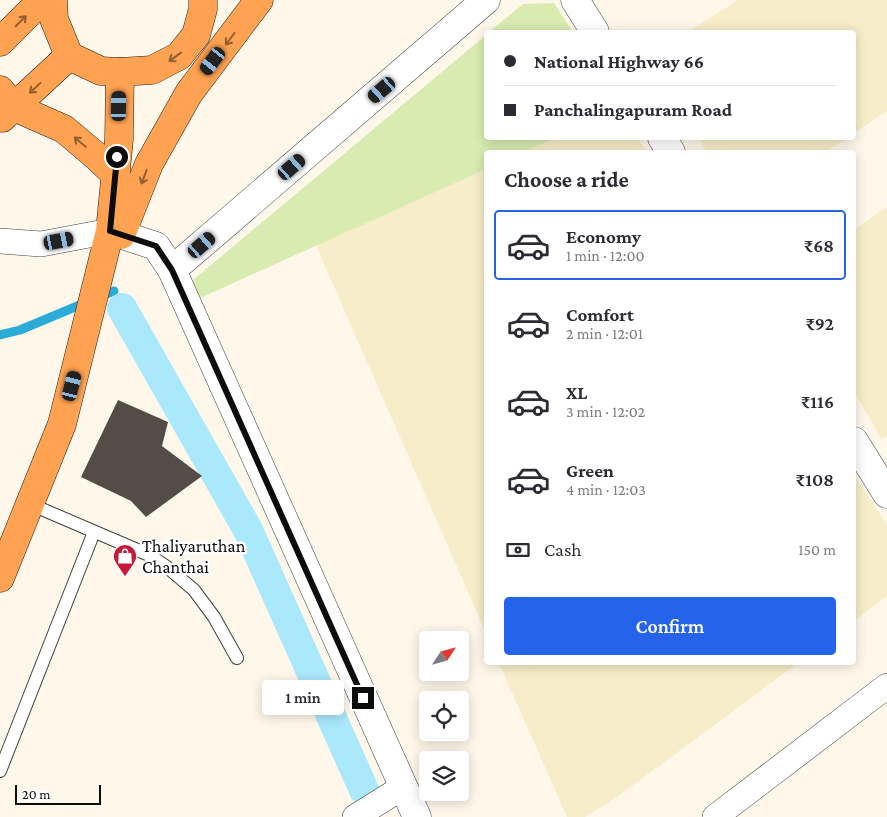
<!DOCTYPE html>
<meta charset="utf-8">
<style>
body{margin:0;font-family:"Crimson Pro",serif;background:#f7f7f7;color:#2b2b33;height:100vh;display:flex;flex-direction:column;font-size:19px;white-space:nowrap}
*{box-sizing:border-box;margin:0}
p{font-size:16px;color:#7c7c81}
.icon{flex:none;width:28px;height:28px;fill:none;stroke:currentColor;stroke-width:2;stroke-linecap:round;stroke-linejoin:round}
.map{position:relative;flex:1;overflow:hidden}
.details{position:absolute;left:484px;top:150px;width:372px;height:515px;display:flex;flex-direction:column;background:#fff;border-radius:5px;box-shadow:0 2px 12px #0003}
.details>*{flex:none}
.top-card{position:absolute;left:484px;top:30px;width:372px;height:110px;border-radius:5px;box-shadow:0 2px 12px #0003;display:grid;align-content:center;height:110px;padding:0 20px;background:#fff}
.needle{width:32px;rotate:54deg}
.buttons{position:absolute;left:419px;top:631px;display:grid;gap:10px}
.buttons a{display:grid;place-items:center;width:50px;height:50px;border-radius:5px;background:#fff;box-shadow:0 2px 12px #0003;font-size:25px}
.scale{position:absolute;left:15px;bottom:12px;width:86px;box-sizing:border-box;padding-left:5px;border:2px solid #0c0c0c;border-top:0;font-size:14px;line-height:18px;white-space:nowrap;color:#0c0c0c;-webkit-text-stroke:4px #fff;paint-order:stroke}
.end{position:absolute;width:22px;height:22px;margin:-11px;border:6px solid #0c0c0c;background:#fff;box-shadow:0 0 0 2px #fff}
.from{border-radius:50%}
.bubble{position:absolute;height:35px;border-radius:5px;background:#fff;box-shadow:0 2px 12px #0003;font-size:16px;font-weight:600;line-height:35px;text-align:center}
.car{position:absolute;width:15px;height:30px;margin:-15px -8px;border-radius:6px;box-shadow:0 0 4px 1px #0007;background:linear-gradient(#222 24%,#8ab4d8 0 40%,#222 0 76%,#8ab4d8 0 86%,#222 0)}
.top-card b{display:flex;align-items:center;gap:18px;height:48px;font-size:19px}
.top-card b+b{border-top:1px solid #e1e1e2}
.top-card i{width:12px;height:12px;background:#2b2b33}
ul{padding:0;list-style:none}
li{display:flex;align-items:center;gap:15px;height:70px;margin:0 10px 8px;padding:0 10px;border:2px solid transparent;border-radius:5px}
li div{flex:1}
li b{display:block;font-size:19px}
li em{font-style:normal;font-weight:600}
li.active{border-color:#2563eb}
li>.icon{width:45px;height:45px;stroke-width:1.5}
h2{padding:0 20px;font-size:22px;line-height:60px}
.pay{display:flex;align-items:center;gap:12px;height:55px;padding:0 20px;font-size:19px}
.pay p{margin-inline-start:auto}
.action{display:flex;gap:10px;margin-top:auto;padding:10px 20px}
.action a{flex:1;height:58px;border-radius:5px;background:#2563eb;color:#fff;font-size:20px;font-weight:600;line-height:58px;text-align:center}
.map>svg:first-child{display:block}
.farmland{fill:#f7edc8}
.green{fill:#d8ecb1}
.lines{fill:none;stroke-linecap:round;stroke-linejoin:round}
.stream{stroke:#2babd8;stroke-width:9}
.canal{stroke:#aae8fb;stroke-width:30}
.building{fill:#554b47}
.service-casing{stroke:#3f3f3f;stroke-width:14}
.minor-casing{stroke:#3f3f3f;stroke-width:26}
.tertiary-casing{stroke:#3f3f3f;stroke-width:29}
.trunk-casing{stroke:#1d1d1d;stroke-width:29}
.service{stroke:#fff;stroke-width:12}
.minor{stroke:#fff;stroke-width:25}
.tertiary{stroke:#fff;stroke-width:28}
.trunk{stroke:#ffa251;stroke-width:28}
.oneway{stroke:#925e32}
.route{stroke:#0c0c0c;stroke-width:6}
.labels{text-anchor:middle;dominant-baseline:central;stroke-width:5;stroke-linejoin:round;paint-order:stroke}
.poi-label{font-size:18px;fill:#0c0c0c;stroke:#fff;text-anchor:start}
</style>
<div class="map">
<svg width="887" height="817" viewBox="0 0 887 817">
<rect width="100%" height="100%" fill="#fff8ea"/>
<g class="farmland">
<path d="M738 0H887V111L854 133V32H688Z"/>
<path d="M553 138H637L647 152H519Z"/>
<path d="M698 138H847L825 152H707Z"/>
<path d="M486 167V633L314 241Z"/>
<path d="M887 207V436L882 439 854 392V230Z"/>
<path d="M854 474 887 525V596L854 621Z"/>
<path d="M499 663H798L617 797 585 817H567Z"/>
</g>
<g class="green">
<path d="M523 4 554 3 573 32H489Z"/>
<path d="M486 35V138H556L523 152H486V169L198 299 193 280Z"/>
</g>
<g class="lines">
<g class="stream">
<path d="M99 297 114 291"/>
<path d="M0 335 20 330 87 302"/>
</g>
<path class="canal" d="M122 308 248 530 364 790"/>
</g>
<path class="building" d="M118 400 168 422 162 446 202 476 146 517 131 501 81 477Z"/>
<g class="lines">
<g class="service-casing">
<g id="service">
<path d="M30 504 149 555 167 567 194 590 214 617 237 658"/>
<path d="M0 771 94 532"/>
</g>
</g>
<g class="minor-casing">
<g id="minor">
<path d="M0 241 41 244 110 231"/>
<path d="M355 817 403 787"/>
<path d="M715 817 887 686"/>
</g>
</g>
<g class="tertiary-casing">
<g id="tertiary">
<path d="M575 0 595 32"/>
<path d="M662 138 671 152"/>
<path d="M110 231 156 246 172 270 417 817"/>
<path d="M172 270 486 0"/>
<path d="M854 441 887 494"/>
</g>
</g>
<g class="trunk-casing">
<g id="trunk">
<path d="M53 0 54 19 69 56 101 71 120 72 152 70 179 56 196 35 203 9V0"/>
<path d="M0 42 42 0"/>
<path d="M0 90 14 107 64 129 96 156 116 175"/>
<path d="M2 118 69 56"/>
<path d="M121 235 149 164 189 93 259 0"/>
<path d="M0 578 62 424 110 231 119 139 120 72"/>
</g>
</g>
<use href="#service" class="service"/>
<use href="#minor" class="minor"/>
<use href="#tertiary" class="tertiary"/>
<use href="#trunk" class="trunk"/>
</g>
<defs><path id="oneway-shaft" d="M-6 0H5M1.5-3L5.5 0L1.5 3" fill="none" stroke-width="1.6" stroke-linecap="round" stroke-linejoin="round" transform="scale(1.25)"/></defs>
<g class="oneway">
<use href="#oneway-shaft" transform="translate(21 21) rotate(-45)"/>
<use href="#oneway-shaft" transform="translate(230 39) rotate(127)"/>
<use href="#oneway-shaft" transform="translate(175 57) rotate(144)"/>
<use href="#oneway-shaft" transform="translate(35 88) rotate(137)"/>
<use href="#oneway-shaft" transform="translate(80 142) rotate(-140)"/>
<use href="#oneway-shaft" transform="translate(144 177) rotate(111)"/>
</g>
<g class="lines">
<path class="route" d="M117 157 110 231 156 246 172 270 363 698"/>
</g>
<defs>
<g id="shop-pin" transform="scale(1.25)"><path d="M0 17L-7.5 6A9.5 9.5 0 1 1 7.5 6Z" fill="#c61939" stroke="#fff"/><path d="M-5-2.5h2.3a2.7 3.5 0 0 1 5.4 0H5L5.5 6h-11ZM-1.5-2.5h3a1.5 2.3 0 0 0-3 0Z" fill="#fff"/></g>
</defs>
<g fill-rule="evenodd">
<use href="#shop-pin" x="125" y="556"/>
</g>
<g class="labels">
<g class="poi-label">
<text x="142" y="546">Thaliyaruthan<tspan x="142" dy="21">Chanthai</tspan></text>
</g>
</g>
</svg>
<div class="buttons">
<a><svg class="needle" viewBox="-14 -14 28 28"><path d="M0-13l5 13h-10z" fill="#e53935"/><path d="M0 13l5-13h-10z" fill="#7c7c81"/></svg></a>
<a><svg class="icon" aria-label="locate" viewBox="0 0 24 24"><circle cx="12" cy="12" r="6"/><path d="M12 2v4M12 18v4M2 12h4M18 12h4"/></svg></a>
<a><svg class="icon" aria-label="layers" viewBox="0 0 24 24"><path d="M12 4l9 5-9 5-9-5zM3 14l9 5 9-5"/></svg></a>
</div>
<div class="scale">20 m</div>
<i class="end from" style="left:117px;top:157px"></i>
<i class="end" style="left:363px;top:698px"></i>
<div class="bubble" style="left:262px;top:680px;width:82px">1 min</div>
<i class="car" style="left:213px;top:61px;rotate:217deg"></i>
<i class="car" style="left:382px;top:90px;rotate:229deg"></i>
<i class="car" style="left:119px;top:106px;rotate:1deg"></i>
<i class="car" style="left:292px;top:167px;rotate:49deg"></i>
<i class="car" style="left:59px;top:241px;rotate:79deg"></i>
<i class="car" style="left:202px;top:245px;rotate:49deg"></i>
<i class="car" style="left:72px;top:386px;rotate:14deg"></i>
<div class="top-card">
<b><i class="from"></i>National Highway 66</b>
<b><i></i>Panchalingapuram Road</b>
</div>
<section class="details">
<h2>Choose a ride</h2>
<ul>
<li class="active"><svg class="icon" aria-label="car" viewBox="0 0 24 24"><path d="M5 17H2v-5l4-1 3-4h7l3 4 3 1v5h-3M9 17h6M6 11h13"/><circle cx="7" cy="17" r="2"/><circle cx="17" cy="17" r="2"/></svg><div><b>Economy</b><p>1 min · 12:00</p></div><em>₹68</em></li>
<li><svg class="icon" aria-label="car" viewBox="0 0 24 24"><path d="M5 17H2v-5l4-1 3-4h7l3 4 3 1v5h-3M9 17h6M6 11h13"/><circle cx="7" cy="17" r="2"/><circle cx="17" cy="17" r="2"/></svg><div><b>Comfort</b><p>2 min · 12:01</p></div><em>₹92</em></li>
<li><svg class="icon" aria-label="car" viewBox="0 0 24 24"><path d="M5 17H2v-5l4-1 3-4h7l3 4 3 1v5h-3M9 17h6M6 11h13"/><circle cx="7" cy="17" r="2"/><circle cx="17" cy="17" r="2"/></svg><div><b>XL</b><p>3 min · 12:02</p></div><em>₹116</em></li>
<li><svg class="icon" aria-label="car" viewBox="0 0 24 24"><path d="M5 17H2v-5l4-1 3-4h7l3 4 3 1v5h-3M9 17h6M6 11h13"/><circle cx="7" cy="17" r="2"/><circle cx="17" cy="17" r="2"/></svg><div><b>Green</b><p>4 min · 12:03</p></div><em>₹108</em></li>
</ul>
<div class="pay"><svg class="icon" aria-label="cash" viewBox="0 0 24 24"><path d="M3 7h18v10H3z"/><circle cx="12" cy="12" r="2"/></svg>Cash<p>150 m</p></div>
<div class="action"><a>Confirm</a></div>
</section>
</div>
